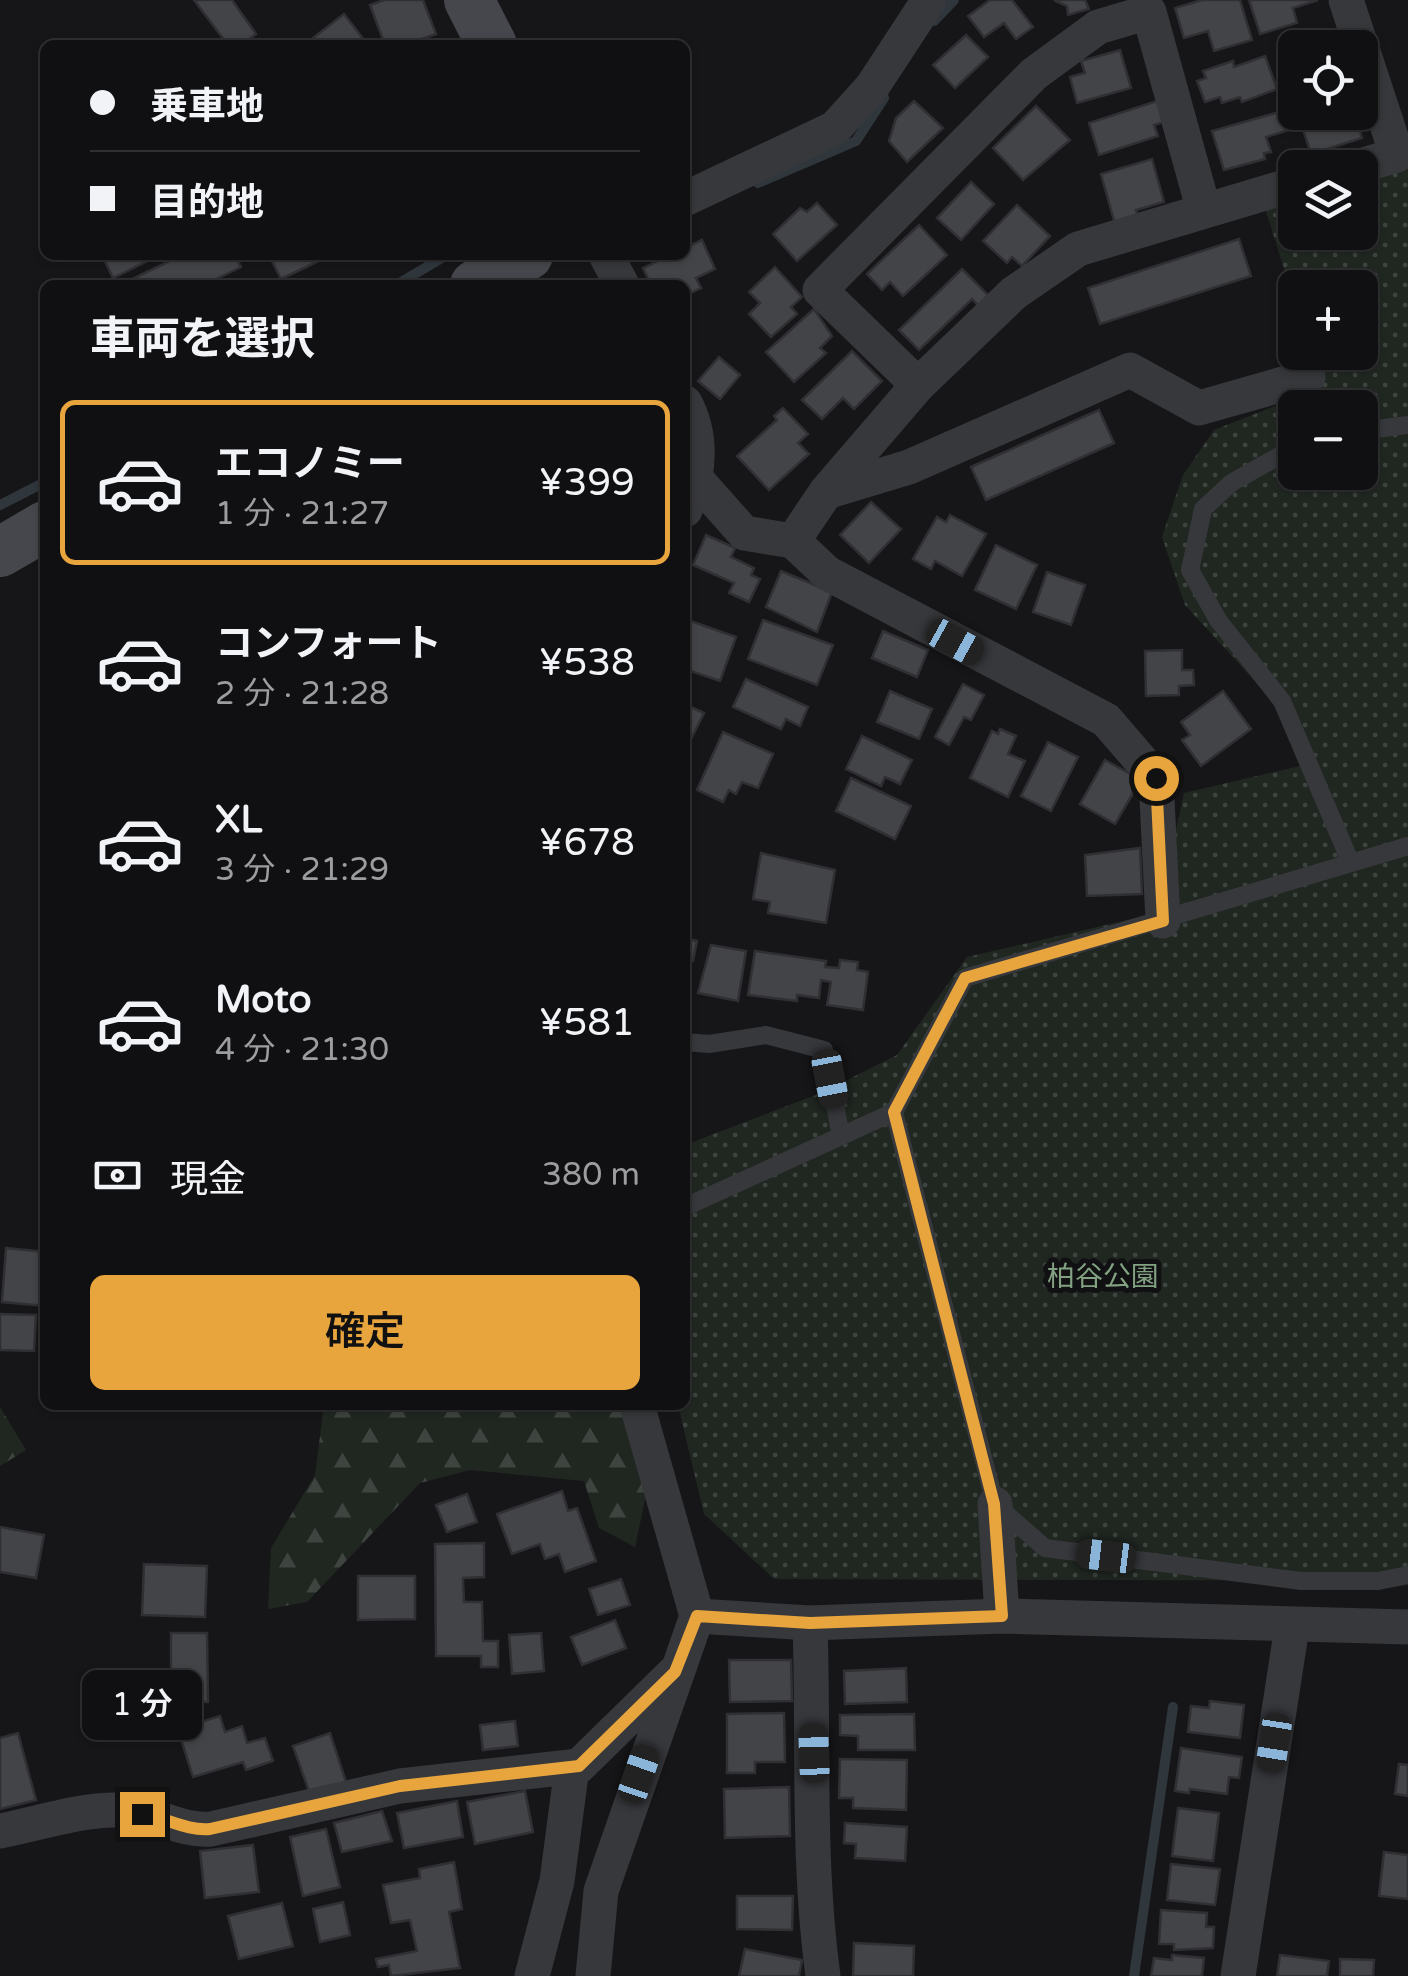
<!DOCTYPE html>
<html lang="ja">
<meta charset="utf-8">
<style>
body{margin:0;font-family:"Varela Round","Noto Sans JP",sans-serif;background:#19191b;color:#f1f3f6;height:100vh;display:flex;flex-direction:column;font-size:38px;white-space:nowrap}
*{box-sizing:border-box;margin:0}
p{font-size:32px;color:#9c9d9f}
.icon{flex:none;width:55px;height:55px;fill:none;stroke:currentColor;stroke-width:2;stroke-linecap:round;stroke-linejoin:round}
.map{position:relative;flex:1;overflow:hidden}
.drawer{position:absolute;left:40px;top:280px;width:650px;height:1130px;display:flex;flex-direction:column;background:#101012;border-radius:15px;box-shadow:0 2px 8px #0004,0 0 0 2px #303032}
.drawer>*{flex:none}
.top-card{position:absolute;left:40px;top:40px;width:650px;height:220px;border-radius:15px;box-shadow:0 2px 8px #0004,0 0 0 2px #303032;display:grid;align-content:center;height:220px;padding:0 50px;background:#101012}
.fabs{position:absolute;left:1278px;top:30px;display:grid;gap:20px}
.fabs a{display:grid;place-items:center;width:100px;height:100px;border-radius:15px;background:#101012;box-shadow:0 2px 8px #0004,0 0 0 2px #303032;font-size:50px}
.end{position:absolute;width:45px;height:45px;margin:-22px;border:12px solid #e8a53d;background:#111;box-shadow:0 0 0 5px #111}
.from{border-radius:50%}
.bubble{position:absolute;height:70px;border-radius:15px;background:#101012;box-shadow:0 2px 8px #0004,0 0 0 2px #303032;font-size:32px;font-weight:600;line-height:70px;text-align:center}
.car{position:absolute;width:30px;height:60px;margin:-30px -15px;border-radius:12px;box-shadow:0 0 8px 2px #0007;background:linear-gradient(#222 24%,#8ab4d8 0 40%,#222 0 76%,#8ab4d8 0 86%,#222 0)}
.top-card b{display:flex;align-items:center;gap:35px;height:95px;font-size:38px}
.top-card b+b{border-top:2px solid #303032}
.top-card i{width:25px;height:25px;background:#f1f3f6}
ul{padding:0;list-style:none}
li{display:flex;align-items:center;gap:30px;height:165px;margin:0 20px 15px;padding:0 30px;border:5px solid transparent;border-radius:15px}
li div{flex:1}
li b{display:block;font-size:38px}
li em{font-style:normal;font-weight:600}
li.active{border-color:#e8a53d}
li>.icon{width:90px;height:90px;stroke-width:1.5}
h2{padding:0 50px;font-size:45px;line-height:120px}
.pay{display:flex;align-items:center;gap:25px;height:110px;padding:0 50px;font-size:38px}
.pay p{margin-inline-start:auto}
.cta{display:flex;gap:20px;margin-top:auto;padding:20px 50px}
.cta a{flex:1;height:115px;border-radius:15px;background:#e8a53d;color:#111;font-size:40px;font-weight:600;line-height:115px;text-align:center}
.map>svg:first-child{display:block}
.forest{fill:url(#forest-firs)}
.park{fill:url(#park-dots);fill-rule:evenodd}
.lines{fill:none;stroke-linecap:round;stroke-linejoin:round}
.stream{stroke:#2f373d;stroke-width:10}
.building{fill:#434448;stroke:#303034;stroke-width:2.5}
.lane{stroke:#37383c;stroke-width:18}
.street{stroke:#37383c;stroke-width:35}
.secondary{stroke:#45474c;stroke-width:50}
.route{stroke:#e8a53d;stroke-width:12}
.labels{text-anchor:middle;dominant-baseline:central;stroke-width:10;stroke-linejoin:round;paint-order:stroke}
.park-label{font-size:28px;fill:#81a181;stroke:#111113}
</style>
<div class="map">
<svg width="1408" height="1976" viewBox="0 0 1408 1976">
<defs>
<pattern id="forest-firs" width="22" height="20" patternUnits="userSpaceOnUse" patternTransform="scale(2.5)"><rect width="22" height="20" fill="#202721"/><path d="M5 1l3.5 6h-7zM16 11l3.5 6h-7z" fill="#3e443f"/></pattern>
<pattern id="park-dots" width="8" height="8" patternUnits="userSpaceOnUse" patternTransform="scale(2.5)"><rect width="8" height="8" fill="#202721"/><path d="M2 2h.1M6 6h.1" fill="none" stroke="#3e443f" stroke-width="1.8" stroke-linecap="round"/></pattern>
</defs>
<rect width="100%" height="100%" fill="#161618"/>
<g class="forest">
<path d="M324 1405H636L646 1495 635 1547 599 1528 584 1481 470 1470 420 1483 307 1602 268 1609 271 1548 315 1475Z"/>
<path d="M0 1407 26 1450 0 1466Z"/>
</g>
<path class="park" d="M1408 161V1581L774 1579 704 1514 678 1405H685V1145L821 1093 897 1055 967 957 1158 913 1184 793 1313 763 1263 690 1185 605 1162 537 1183 475 1214 430 1321 388 1310 353 1360 352V288H1295V304L1265 208 1295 198V232H1360V176ZM1295 408H1360V472H1295Z"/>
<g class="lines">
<g class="stream">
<path d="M934 21 954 0"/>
<path d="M758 183 856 141 884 98"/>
<path d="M396 285 447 255"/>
<path d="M0 505 45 482"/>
<path d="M1134 1976 1173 1707"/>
</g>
</g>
<g class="building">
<path d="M194 0H232L256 34 242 45H228Z"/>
<path d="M384 0H423L436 34 405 45H385L370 5Z"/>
<path d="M990 0H1012L1033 27 1016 39 1004 23 984 37 968 16Z"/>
<path d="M1054 0H1085L1089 9 1068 15 1067 6Z"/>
<path d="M1202 0H1240L1252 40 1214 51 1208 31 1184 38 1175 8Z"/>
<path d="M1249 0H1318L1293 8 1297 23 1260 34Z"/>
<path d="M344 14 368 45H304Z"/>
<path d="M966 35 988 57 955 88 933 65Z"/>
<path d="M1120 50 1131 88 1077 103 1070 77 1085 73 1081 61Z"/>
<path d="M1295 53V94L1289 96 1277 59Z"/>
<path d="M1265 56 1277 89 1242 102 1240 97 1222 103 1220 97 1205 102 1197 81 1206 78 1203 71 1233 61 1234 67Z"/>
<path d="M914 101 943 128 907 162 889 141 896 118Z"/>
<path d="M1157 101 1164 122 1154 125 1158 136 1099 155 1089 123Z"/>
<path d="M1036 106 1070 140 1023 180 993 148Z"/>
<path d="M1283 111 1289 130 1266 137 1271 152 1264 153 1265 159 1224 170 1212 131Z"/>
<path d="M1313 112H1354L1362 138 1311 154 1299 117Z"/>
<path d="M1152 159 1164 202 1136 210 1138 217 1115 224 1101 174Z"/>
<path d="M971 182 994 204 961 240 937 218Z"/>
<path d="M817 203 837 225 797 261 773 234 800 208 807 212Z"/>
<path d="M1017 205 1050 236 1022 266 1012 257 1007 263 983 241Z"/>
<path d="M919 225 947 255 903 296 890 282 882 290 867 274Z"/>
<path d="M1239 239 1251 276 1100 324 1088 288Z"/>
<path d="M702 240 715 269 696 278 701 288 685 296V285H651L643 268 670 255H685V248Z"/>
<path d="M102 255H160L113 278Z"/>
<path d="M182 255H235L241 267 204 285H120Z"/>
<path d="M269 255H331L281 279Z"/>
<path d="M775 267 802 297 791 307 797 314 771 337 749 314 760 303 749 292Z"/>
<path d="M962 269 990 297 980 307 972 299 919 350 899 330Z"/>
<path d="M814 309 832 336 820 348 826 353 794 382 766 352Z"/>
<path d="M852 351 882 381 854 409 843 398 822 419 802 400Z"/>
<path d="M719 357 740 375 720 399 698 381Z"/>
<path d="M783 408 808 434 798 443 809 454 769 490 737 456 777 420 774 416Z"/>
<path d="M1099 410 1114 443 986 500 971 467Z"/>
<path d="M871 502 901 529 869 563 840 535Z"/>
<path d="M950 515 986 534 962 576 935 561 931 569 913 559 937 517 946 522Z"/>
<path d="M706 535 735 548 731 557 754 568 751 575 760 579 749 602 729 593 734 583 693 565Z"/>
<path d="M996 545 1037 565 1016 609 975 590Z"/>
<path d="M781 571 832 592 817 632 766 607Z"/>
<path d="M1047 572 1085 585 1071 625 1033 612Z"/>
<path d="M685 619 736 637 720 681 685 669Z"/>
<path d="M763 620 833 645 817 685 748 659Z"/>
<path d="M883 631 928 650 917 677 872 658Z"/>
<path d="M1182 650V670H1193L1194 685 1179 686V695L1146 696 1145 651Z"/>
<path d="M746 679 808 707 800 726 786 719 781 729 733 707Z"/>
<path d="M963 684 984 695 971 720 964 717 949 745 935 737Z"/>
<path d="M890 691 932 709 919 739 877 722Z"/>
<path d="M1223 691 1251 729 1201 766 1182 740 1190 735 1181 722Z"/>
<path d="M685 704 704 713 689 743 685 741Z"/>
<path d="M1000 729 1016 736 1008 754 1025 761 1008 797 970 778 992 731 998 734Z"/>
<path d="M723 732 773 754 758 788 742 782 736 794 729 790 723 802 697 790Z"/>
<path d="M862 736 912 760 900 784 885 777 881 786 846 769Z"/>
<path d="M1048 742 1078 757 1051 811 1021 796Z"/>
<path d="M1105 760 1134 776 1132 795 1115 824 1080 804Z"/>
<path d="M851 778 911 806 895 839 836 811Z"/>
<path d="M1140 848 1142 894 1087 896 1085 855Z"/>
<path d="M761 853 835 870 826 923 768 913 770 902 753 899Z"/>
<path d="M685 938 697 941 693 961 687 960 685 967Z"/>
<path d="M711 945 746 951 738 1001 698 993Z"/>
<path d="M755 951 826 961 825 967 839 968 840 960 858 962 857 970 868 972 863 1010 827 1005 831 982 821 980 819 998 797 995V1001L748 995Z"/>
<path d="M6 1248 45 1252V1306L2 1302Z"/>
<path d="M0 1314 36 1315 34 1351 0 1350Z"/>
<path d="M562 1491 568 1511 577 1508 596 1561 565 1572 559 1554 545 1559 540 1544 512 1554 497 1514Z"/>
<path d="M467 1494 477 1522 447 1532 436 1505Z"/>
<path d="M0 1527 44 1535 36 1578 0 1572Z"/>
<path d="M484 1543V1577L463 1578 464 1602H482L483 1641H498V1667H481V1656H436L435 1544Z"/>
<path d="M144 1564 207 1566 205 1617 142 1615Z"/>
<path d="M358 1576H415V1619L358 1620Z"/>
<path d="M621 1579 630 1605 598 1615 589 1589Z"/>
<path d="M615 1620 626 1648 582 1665 571 1637Z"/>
<path d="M171 1633H207L208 1702H171Z"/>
<path d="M541 1633 544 1671 512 1674 509 1635Z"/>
<path d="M729 1660H791L792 1701 730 1702Z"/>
<path d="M906 1668 907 1702 845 1704 844 1671Z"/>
<path d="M1210 1701 1244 1705 1240 1738 1188 1732 1191 1706 1209 1708Z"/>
<path d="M784 1713 785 1762H755V1773H727V1714Z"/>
<path d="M914 1714 915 1750H858V1736L840 1735V1715Z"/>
<path d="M220 1716 225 1732 242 1726 247 1743 265 1738 273 1761 246 1770 243 1762 193 1777 178 1729Z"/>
<path d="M515 1721 518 1746 483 1750 480 1725Z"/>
<path d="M18 1733 36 1800 0 1809V1738Z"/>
<path d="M330 1733 346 1782 310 1794 293 1746Z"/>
<path d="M1181 1748 1242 1757 1239 1778 1229 1777 1227 1794 1190 1789 1189 1793 1175 1791Z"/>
<path d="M840 1759 907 1760 906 1810 853 1808V1798H839Z"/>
<path d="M1399 1764 1408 1765V1796L1395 1794Z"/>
<path d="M789 1787 790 1836 725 1838 724 1789Z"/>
<path d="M525 1791 533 1832 475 1844 467 1802Z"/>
<path d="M457 1801 463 1837 404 1848 397 1813Z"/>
<path d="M1178 1808 1219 1813 1213 1861 1172 1856Z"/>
<path d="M382 1811 392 1841 342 1852 334 1823Z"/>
<path d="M845 1823 907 1827 905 1861 855 1858 856 1844 844 1843Z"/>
<path d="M326 1829 340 1887 303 1896 290 1837Z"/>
<path d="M253 1845 259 1892 205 1898 200 1851Z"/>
<path d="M1384 1852 1408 1855V1899L1379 1896Z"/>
<path d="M454 1862 462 1909 449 1912 460 1968 391 1976 389 1965 378 1967 376 1959 417 1951 410 1920 391 1923 383 1885 420 1878 419 1869Z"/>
<path d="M1171 1864 1220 1869 1215 1905 1167 1900Z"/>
<path d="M737 1896H793L792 1930 737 1929Z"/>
<path d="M343 1902 350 1935 320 1942 313 1909Z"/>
<path d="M282 1903 293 1946 239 1959 228 1916Z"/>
<path d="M1161 1910 1207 1913 1206 1927H1214L1213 1948 1174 1950V1944H1159Z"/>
<path d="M854 1943 914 1946 913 1976H853Z"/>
<path d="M745 1949 802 1960 799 1976H739Z"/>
<path d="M1172 1955 1204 1958 1202 1976H1151L1154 1958 1172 1960Z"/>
<path d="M1280 1955 1329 1961 1327 1976H1277Z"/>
<path d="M1340 1959 1374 1960 1373 1976H1340Z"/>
</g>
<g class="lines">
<g class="lane">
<path d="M1360 431 1408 425"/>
<path d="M1295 447 1231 483 1203 509 1190 570 1218 620 1282 701 1350 861"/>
<path d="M685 1042 709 1044 766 1035 824 1050 841 1136"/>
<path d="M894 1112 995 1504 1045 1548 1301 1581H1378L1408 1575"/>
<path d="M685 1207 894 1112 965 978 1408 846"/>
</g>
<g class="street">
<path d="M1346 0 1397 155 1353 168"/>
<path d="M685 199 835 128 872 87 929 0"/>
<path d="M1204 211 1149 12 1098 27 1034 74 820 290 918 385 1014 293 1078 249 1295 184"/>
<path d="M606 255 622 285"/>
<path d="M685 403C703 437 699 475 685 510"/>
<path d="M697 480 744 533 793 541 826 492 918 385"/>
<path d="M826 492 909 467 1130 370 1199 408 1308 377"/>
<path d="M793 541 827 573 1106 720 1156 778 1163 921"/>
<path d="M995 1504 1002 1616"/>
<path d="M697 1616 810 1623 1002 1616 1408 1627"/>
<path d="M810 1623C814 1741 807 1859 823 1976"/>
<path d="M0 1831C37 1824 81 1809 118 1810 151 1810 179 1832 211 1829L400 1786 579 1766 675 1672"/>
<path d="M532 1976 557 1881 572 1767"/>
<path d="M593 1976 601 1891 697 1616 637 1405"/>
<path d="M1238 1976 1292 1627"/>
</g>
<g class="secondary">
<path d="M469 0 492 45"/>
<path d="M475 285 528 255"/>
<path d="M0 552 45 526"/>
</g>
</g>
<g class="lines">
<path class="route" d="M142 1814C167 1818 186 1831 210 1829L400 1786 579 1766 675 1672 697 1616 810 1623 1002 1616 994 1504 894 1112 965 978 1163 921 1156 778"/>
</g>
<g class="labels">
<g class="park-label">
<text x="1103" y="1277">柏谷公園</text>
</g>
</g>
</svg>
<div class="fabs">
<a><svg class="icon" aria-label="locate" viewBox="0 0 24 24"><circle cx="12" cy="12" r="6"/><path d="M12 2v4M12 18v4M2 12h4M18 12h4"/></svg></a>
<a><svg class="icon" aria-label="layers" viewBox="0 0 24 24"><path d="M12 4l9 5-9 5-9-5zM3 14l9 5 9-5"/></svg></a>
<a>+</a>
<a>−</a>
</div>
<i class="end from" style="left:1156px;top:778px"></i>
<i class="end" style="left:142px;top:1814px"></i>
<div class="bubble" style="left:82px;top:1670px;width:120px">1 分</div>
<i class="car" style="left:955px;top:642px;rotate:119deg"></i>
<i class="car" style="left:830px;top:1079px;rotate:169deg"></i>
<i class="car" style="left:1106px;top:1556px;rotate:277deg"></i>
<i class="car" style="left:1274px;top:1743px;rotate:189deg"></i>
<i class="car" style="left:814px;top:1753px;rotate:358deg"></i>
<i class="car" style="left:639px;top:1774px;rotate:19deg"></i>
<div class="top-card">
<b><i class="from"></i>乗車地</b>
<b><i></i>目的地</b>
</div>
<section class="drawer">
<h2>車両を選択</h2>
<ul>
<li class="active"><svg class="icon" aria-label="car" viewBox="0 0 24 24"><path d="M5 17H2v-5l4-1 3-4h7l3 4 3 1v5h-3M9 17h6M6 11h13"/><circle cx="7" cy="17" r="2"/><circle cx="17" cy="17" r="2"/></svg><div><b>エコノミー</b><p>1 分 · 21:27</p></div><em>¥399</em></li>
<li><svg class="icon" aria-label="car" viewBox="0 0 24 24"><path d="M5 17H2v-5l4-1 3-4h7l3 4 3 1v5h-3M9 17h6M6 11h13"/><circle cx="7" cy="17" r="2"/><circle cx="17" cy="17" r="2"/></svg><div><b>コンフォート</b><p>2 分 · 21:28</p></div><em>¥538</em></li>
<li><svg class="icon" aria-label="car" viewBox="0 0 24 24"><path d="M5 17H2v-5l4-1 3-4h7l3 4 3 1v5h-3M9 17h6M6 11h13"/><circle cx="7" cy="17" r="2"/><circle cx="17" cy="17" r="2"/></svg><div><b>XL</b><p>3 分 · 21:29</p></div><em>¥678</em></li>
<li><svg class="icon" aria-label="car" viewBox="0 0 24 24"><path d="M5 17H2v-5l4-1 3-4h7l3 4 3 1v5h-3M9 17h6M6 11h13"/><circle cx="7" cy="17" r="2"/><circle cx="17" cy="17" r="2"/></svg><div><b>Moto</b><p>4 分 · 21:30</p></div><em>¥581</em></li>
</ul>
<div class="pay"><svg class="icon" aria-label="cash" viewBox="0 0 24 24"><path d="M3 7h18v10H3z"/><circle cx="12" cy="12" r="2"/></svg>現金<p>380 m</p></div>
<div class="cta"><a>確定</a></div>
</section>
</div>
